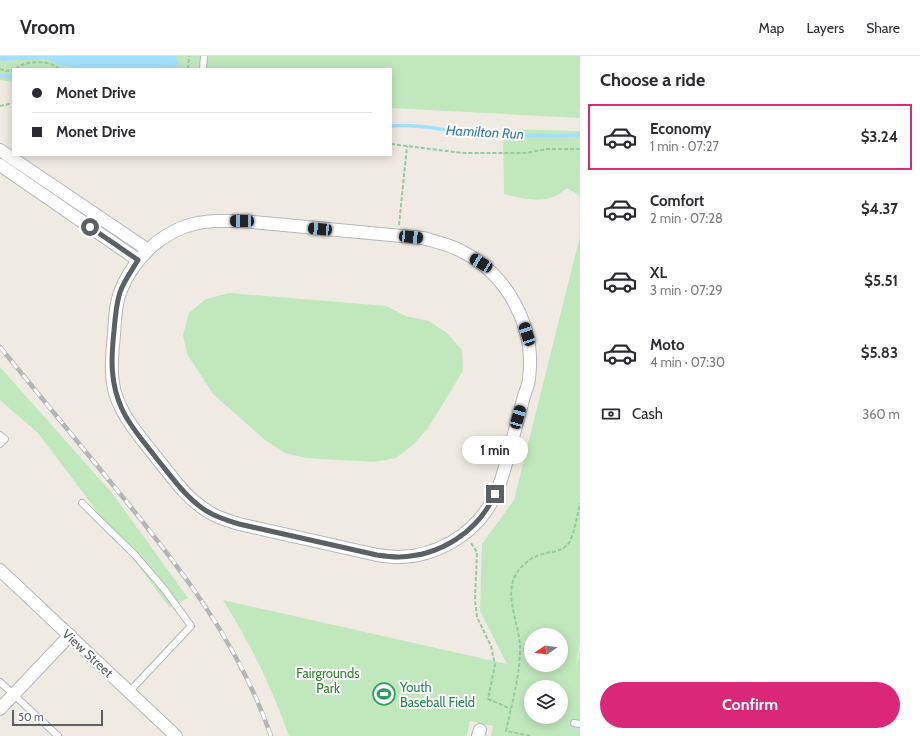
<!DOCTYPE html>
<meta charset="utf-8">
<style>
body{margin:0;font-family:Cabin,sans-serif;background:#f7f7f7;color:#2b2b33;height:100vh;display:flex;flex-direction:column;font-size:15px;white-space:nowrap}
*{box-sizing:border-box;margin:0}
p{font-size:13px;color:#7c7c81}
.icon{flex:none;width:22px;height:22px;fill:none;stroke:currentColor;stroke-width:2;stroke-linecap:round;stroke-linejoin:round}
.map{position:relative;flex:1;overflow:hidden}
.details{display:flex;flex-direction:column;background:#fff;width:340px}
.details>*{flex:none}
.top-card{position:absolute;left:12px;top:12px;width:380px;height:88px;border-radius:0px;box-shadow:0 2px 10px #0003;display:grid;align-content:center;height:88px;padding:0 20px;background:#fff}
.needle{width:26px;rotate:257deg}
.controls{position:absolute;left:524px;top:572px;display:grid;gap:8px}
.controls a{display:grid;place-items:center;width:44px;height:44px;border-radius:50%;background:#fff;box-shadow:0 2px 10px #0003;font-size:20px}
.scale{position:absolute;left:12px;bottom:10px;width:91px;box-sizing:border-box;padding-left:4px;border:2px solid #5b6065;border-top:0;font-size:11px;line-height:14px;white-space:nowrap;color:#5b6065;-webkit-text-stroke:3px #fff;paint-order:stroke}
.end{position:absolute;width:18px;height:18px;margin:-9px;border:5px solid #5b6065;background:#fff;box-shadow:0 0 0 2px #fff}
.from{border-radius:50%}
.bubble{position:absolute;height:28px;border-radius:14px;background:#fff;box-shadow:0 2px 10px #0003;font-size:13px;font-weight:800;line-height:28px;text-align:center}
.car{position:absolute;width:12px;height:24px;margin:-12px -6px;border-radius:5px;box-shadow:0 0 3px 1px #0007;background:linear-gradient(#222 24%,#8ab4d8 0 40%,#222 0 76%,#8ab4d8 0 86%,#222 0)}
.top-card b{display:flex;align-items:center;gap:14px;height:38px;font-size:15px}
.top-card b+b{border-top:1px solid #e1e1e2}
.top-card i{width:10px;height:10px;background:#2b2b33}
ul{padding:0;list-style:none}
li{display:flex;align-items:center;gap:12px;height:66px;margin:0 8px 6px;padding:0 12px;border:2px solid transparent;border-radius:0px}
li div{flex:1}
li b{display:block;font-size:15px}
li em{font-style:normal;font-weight:800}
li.active{border-color:#db2777}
li>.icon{width:36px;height:36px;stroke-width:1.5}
h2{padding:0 20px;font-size:18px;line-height:48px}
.pay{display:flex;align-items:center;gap:10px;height:44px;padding:0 20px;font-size:15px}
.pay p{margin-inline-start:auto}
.cta{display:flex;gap:8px;margin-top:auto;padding:8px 20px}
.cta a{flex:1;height:46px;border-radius:24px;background:#db2777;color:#fff;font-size:16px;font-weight:800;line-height:46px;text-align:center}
header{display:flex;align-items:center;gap:24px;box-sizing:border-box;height:56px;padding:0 20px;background:#fff;border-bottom:1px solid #e1e1e2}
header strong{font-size:19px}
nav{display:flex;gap:22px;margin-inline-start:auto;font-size:14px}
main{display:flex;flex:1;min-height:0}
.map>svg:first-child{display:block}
.green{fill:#c1e8bd;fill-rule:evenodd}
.water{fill:#a3dfff}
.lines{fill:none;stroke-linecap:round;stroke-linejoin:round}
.stream{stroke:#a3dfff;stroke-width:3.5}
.lane-casing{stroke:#b4b7bb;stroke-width:8}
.street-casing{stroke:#b4b7bb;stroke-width:14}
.path{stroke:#95caa0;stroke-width:2;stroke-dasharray:4 2;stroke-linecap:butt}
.lane{stroke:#fff;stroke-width:6}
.street{stroke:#fff;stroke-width:12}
.rail-casing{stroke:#b4b5b6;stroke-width:4.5}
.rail{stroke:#fff;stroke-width:3;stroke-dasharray:9;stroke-linecap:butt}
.route{stroke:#5b6065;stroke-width:5}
.labels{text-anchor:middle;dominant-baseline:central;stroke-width:4;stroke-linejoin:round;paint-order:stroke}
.street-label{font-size:13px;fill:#5b6065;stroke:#fff}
.park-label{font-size:13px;fill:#30822e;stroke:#fff}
.leisure-label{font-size:13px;fill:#27864d;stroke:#fff;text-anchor:start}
.water-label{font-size:14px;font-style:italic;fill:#367baf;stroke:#fff}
</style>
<header>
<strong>Vroom</strong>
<nav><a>Map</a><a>Layers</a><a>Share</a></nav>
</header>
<main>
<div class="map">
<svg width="580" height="680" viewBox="0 0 580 680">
<rect width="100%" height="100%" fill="#efebe3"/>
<g class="green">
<path d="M0 0H580V62L391 52V13H13V26L0 24Z"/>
<path d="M503 73 580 75V140L567 132C563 135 558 139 553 141 538 147 519 142 504 138Z"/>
<path d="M580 173V585L576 612 580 594V680H491L493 670 470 665 467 680H289C272 632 250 587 223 544L507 608 480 555 482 488 514 444 579 184ZM531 579H561V609H531ZM531 631H561V661H531Z"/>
<path d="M229 237 386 250 406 260 429 265 447 277 462 294 463 315 428 372 414 388 396 402 374 406 306 402 285 397 265 384 213 338 187 298 183 279 189 257 206 243Z"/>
<path d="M0 311 112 437 188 542 170 552 38 377 0 344Z"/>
</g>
<path class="water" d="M0 0H176L178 6 175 13H82L59 9 46 3 1 5Z"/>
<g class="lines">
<g class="stream">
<path d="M0 20H13"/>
<path d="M391 70C418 68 444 74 470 77 507 80 543 80 580 79"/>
</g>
<g class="lane-casing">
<g id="lane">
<path d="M203 13 204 0"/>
<path d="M0 379 5 383 0 388"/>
<path d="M82 447 135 499 165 534 191 570 129 636"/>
<path d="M0 626 58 680"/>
<path d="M574 667 580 668"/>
</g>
</g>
<g class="street-casing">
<g id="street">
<path d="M0 94 148 194"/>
<path d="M0 109 138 204"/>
<path d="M216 165H242L423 182C437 186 451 189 463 196 508 219 536 272 529 322 529 328 526 334 524 340 521 352 517 365 514 378 507 401 503 426 491 447 473 479 435 501 398 501 391 501 384 500 377 499L239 468C226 464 213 460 203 452 185 440 173 422 159 405 143 384 123 363 115 337 110 318 112 298 114 279 115 265 115 248 121 234 134 202 163 174 198 167 204 166 210 165 216 165Z"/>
<path d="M0 514 176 680"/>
<path d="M0 653 70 579"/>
<path d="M478 680 480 674"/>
</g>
</g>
<g class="path">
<path d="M0 13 6 15 13 14"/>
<path d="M16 13C18 11 21 9 24 8 34 5 52 5 59 13"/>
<path d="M188 13 189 0"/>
<path d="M0 50 13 47"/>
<path d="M391 88 462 97H525L547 93H580"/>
<path d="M399 169 407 90"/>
<path d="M471 487 477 496 475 544 477 561 491 590 495 609 488 643 511 653"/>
<path d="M530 680 506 675C512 647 521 616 520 588 518 568 507 543 513 525 517 512 530 501 543 498 553 495 564 496 570 485 574 477 578 457 580 447"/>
</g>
<use href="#lane" class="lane"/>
<use href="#street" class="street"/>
<g class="rail-casing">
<path id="rail" d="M0 291C39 339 78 386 117 434 179 510 239 587 271 680"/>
</g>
<use href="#rail" class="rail"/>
</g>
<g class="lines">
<path class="route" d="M90 171 138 204C132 214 124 225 120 236 116 249 115 262 114 275 111 303 110 327 122 353 130 371 145 387 157 403 171 420 184 439 202 452 213 460 226 464 239 468L377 499C384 500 392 501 399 501 440 500 478 476 495 438"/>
</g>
<defs>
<g id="stadium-ring" transform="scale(1.15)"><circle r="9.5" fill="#fff" stroke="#2e9e5b" stroke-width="1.5"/><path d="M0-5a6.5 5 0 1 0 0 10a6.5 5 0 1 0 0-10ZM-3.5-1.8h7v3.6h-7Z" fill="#2e9e5b"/></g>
</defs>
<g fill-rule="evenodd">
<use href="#stadium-ring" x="384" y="638"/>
</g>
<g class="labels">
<g class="street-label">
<text transform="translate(88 597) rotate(43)">View Street</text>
</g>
<g class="park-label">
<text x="328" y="617">Fairgrounds<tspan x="328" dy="15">Park</tspan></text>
</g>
<g class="leisure-label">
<text x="400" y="631">Youth<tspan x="400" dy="15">Baseball Field</tspan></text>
</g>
<g class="water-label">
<text transform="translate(485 76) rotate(3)">Hamilton Run</text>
</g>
</g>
</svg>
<div class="controls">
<a><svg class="needle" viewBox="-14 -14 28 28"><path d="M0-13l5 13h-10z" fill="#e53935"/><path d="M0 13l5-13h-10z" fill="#7c7c81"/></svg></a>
<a><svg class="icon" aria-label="layers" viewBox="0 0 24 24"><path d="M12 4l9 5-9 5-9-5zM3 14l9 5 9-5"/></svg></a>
</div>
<div class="scale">50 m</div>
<i class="end from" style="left:90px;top:171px"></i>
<i class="end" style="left:495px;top:438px"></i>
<div class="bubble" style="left:462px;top:380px;width:66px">1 min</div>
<i class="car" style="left:242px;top:165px;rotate:271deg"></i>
<i class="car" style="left:320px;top:173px;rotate:275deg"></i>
<i class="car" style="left:411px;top:181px;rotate:96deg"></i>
<i class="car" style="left:481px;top:207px;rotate:302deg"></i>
<i class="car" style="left:527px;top:278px;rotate:342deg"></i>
<i class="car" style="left:518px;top:361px;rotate:16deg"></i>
<div class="top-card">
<b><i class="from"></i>Monet Drive</b>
<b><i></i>Monet Drive</b>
</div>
</div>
<section class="details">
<h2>Choose a ride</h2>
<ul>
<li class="active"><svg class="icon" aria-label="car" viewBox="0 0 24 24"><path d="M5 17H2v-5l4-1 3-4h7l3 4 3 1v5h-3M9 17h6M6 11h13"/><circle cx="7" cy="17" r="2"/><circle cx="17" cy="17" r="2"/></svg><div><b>Economy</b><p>1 min · 07:27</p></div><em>$3.24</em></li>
<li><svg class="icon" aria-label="car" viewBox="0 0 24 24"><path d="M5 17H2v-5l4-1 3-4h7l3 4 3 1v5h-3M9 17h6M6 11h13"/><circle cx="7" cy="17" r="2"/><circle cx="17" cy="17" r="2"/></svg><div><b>Comfort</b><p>2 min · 07:28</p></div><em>$4.37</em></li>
<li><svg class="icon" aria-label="car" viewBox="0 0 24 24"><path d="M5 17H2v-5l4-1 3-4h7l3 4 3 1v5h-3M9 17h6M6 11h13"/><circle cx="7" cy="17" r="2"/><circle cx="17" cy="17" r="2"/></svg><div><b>XL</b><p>3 min · 07:29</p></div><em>$5.51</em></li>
<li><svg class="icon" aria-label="car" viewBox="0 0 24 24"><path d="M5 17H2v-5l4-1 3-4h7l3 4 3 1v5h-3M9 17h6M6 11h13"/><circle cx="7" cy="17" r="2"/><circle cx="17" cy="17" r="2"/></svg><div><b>Moto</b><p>4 min · 07:30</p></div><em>$5.83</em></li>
</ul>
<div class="pay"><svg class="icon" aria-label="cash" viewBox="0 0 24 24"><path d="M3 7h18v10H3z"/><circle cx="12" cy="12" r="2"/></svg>Cash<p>360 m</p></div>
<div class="cta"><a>Confirm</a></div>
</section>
</main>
